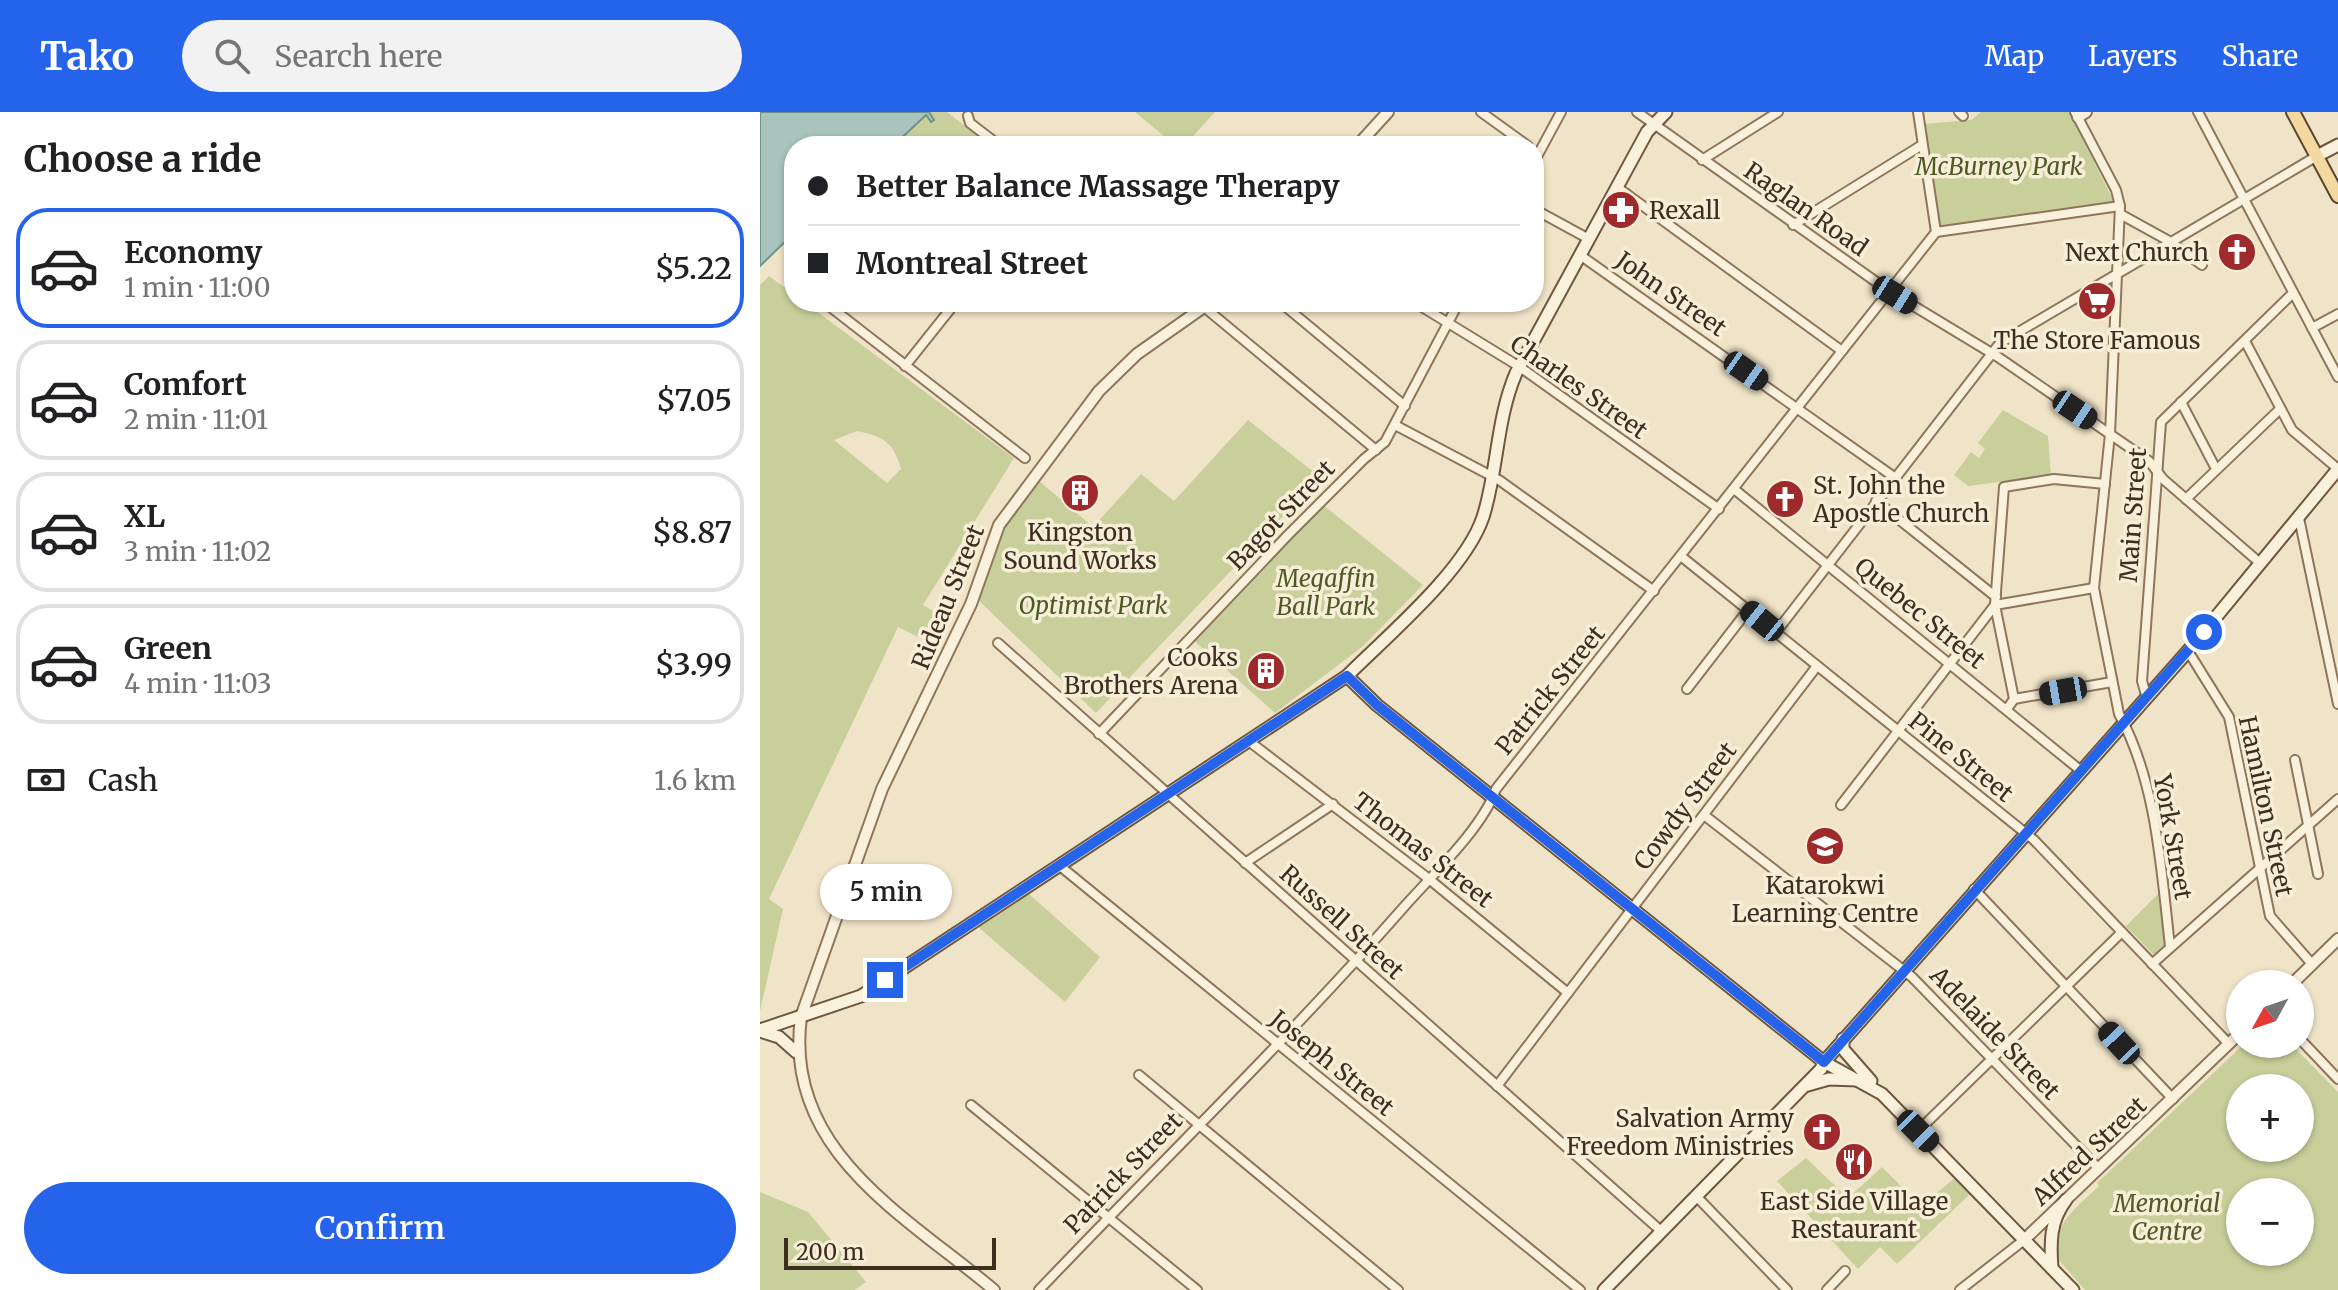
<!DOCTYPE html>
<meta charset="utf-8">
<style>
body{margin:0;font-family:Merriweather,serif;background:#f2f2f2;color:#202124;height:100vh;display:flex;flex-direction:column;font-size:30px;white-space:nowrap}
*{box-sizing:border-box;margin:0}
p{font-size:26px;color:#757577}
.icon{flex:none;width:44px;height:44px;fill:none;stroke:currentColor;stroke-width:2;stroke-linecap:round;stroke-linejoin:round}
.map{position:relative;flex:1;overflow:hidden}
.drawer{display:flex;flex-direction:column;background:#fff;width:760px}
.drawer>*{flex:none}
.hud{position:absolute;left:24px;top:24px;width:760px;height:176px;border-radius:32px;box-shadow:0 2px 6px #0004;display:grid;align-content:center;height:176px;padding:0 24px;background:#fff}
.needle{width:52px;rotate:230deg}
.fabs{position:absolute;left:1466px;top:858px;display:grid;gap:16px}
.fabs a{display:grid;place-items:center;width:88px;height:88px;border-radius:50%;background:#fff;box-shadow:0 2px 6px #0004;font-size:40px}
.scale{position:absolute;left:24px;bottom:20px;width:212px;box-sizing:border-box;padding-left:8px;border:4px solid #3d2e20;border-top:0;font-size:22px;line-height:28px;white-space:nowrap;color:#3d2e20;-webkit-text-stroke:6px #f7eed8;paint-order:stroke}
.end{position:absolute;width:36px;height:36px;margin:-18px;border:10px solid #2563eb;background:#fff;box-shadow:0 0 0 4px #fff}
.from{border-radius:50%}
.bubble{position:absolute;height:56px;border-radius:28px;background:#fff;box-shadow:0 2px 6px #0004;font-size:26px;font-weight:600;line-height:56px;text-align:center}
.car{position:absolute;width:24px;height:48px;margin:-24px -12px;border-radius:10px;box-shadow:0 0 6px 2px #0007;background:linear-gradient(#222 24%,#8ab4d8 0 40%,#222 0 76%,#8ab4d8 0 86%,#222 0)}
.hud b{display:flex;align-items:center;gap:28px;height:76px;font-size:30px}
.hud b+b{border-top:2px solid #e0e0e0}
.hud i{width:20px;height:20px;background:#202124}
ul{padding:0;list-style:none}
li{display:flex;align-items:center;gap:24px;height:120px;margin:0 16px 12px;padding:0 8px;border:4px solid #e0e0e0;border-radius:32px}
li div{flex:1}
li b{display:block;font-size:30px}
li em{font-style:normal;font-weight:600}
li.on{border-color:#2563eb}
li>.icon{width:72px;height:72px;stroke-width:1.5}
h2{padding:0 24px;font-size:36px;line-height:96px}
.pay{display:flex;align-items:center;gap:20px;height:88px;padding:0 24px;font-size:30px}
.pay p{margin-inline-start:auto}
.primary-button{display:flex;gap:16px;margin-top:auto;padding:16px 24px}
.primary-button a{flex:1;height:92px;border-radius:48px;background:#2563eb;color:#fff;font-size:32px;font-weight:600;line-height:92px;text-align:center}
header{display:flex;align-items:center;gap:48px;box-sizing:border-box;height:112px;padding:0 40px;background:#2563eb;color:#fff}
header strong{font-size:38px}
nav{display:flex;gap:44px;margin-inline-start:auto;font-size:28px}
.search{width:560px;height:72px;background:#f2f2f2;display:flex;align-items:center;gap:20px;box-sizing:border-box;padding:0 28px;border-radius:44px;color:#757577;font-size:30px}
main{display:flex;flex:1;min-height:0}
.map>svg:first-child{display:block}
.green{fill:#c9cf9b;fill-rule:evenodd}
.water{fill:#a9c4bc;stroke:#6f938a;stroke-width:2}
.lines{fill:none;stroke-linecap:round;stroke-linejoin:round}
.minor-casing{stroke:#8d765c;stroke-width:12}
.tertiary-casing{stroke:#8d765c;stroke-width:14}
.secondary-casing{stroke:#6f573f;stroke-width:15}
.primary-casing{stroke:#5b4430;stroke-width:16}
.minor{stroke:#faf1dc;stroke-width:8}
.tertiary{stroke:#faf1dc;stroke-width:10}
.secondary{stroke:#faf1dc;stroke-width:11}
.primary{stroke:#f3d9a0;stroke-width:12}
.route{stroke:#2563eb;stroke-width:10}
.labels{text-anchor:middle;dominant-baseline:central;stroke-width:7;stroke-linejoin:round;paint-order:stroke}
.park-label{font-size:24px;font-style:italic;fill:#4d5a26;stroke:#f7eed8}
.street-label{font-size:24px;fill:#3d2e20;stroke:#f7eed8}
.poi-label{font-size:24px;fill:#3d2e20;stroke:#f7eed8}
</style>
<header>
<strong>Tako</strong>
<div class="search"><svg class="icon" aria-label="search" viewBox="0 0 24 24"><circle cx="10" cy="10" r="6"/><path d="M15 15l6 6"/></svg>Search here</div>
<nav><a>Map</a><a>Layers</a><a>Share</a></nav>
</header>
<main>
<section class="drawer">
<h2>Choose a ride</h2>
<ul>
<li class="on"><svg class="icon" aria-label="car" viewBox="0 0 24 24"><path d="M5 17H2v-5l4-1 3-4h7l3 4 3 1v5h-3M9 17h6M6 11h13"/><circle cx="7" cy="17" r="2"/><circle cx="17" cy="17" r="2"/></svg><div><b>Economy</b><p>1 min · 11:00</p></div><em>$5.22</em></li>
<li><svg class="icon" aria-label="car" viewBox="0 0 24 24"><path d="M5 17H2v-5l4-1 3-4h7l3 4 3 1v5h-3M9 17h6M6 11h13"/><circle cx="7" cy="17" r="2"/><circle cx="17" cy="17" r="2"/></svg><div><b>Comfort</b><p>2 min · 11:01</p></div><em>$7.05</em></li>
<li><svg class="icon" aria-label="car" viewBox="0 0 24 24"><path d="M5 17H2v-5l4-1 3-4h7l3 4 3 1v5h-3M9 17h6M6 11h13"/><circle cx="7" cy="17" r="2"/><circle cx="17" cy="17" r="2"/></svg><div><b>XL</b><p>3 min · 11:02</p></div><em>$8.87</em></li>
<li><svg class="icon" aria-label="car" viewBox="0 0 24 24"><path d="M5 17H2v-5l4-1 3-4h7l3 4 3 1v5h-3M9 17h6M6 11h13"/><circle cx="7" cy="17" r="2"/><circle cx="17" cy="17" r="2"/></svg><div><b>Green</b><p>4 min · 11:03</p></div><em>$3.99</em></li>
</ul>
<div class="pay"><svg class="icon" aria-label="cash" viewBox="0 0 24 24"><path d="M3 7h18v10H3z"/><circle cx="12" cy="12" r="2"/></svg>Cash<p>1.6 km</p></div>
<div class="primary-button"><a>Confirm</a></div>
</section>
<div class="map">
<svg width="1578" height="1178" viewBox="0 0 1578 1178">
<rect width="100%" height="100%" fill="#f0e4c8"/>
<g class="green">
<path d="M169 0H187L231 34H133L166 2 173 8Z"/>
<path d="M375 0H455L424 34H416Z"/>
<path d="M1221 0H1309L1354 90 1181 116 1163 12 1211 8Z"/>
<path d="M9 164 34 182V190H44L254 346 163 493 180 503 170 531 138 515 9 787 23 797 0 899V173ZM97 319C122 324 134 330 141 357L127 371 74 328Z"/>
<path d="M1243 298 1288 324 1291 363 1208 374 1194 363 1211 340 1219 346 1225 337 1218 331Z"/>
<path d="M488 308 560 365 336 601 217 487 246 409 278 368 333 415 381 362 414 389Z"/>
<path d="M562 392 663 473 602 535 515 601 433 528Z"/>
<path d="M1399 781 1405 833 1394 843 1366 814Z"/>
<path d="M269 782 340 845 305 890 218 815Z"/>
<path d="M1484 932H1531L1578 980V1178H1325L1297 1146C1292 1112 1316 1096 1339 1074L1337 1071ZM1480 976H1540V1036H1480ZM1480 1080H1540V1140H1480Z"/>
<path d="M1046 1046 1088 1086 1122 1055 1161 1094 1197 1064 1210 1082 1137 1152 1120 1135 1098 1157 1017 1069Z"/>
<path d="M0 1080 48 1100 106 1170 95 1178H0Z"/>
</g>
<path class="water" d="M0 0H169L174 8 171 10 166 3 133 34H34V121L0 154Z"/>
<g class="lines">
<g class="minor-casing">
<g id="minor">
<path d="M721 0 768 34"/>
<path d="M877 0 1129 179 1238 245 1389 349 1403 367 1500 451"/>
<path d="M1158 0 1176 120"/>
<path d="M1199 0 1203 4"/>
<path d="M1315 0 1356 78 1360 94 1350 322 1334 476 1359 602C1397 671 1401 758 1410 834"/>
<path d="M1438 0 1578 265"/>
<path d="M208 4 210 11 240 34"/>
<path d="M942 48 1018 0"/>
<path d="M774 50 801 0"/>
<path d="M857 75 1082 239"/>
<path d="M774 97 829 127"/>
<path d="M1360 102 1409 129 1442 153"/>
<path d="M1033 113 1162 33"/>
<path d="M1176 120 1360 94"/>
<path d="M820 143 1134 365"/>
<path d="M64 190 265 346"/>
<path d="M438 190 616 338"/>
<path d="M520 190 645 294"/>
<path d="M654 190 760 255 959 397"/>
<path d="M1552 216 1578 202"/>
<path d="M1485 229 1532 318 1578 357"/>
<path d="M145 254 196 190"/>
<path d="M1421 290 1456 357"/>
<path d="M635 313 739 368 894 479"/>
<path d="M974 377 1320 658"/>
<path d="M1426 387 1520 297"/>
<path d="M1116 389 1236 485"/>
<path d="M1539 406 1578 592"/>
<path d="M922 445 1274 728 1469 932"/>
<path d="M1016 520 1240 231 1557 44"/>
<path d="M238 531 901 1119"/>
<path d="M1428 539 1469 605 1510 804 1552 852"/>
<path d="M927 577 988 498"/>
<path d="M1387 586 1382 569 1401 310 1533 181"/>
<path d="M1254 587 1352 570"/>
<path d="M1247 597 1254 587 1235 493 1244 375 1294 367 1345 372"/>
<path d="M339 622 528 423 604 347 625 330 699 190"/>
<path d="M490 630 669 767 808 881"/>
<path d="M1535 648 1558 762"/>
<path d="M1081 693 1235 493 1334 476"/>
<path d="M944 703 1152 865 1339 1057"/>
<path d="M485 751 573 692"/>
<path d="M300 754 820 1178"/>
<path d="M1214 777 1413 987"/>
<path d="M1392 852 1578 687"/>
<path d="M1540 927 1578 967"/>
<path d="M379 963 638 1178"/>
<path d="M737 974 1057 554"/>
<path d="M211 993 437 1178"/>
<path d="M1158 1019 1362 820"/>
<path d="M936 1084 1027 1178"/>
<path d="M279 1178C400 1051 527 928 643 796 672 763 722 717 736 677L1176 120"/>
<path d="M1067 1178 1085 1159"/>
<path d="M1200 1178 1264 1128"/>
</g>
</g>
<g class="tertiary-casing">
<g id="tertiary">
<path d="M1318 5 1326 0"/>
<path d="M597 34 628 0"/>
<path d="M1532 872 1578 827"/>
<path d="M1264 1128 1480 921"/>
<path d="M234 1178C145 1103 23 1039 41 905L122 677 211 492 239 413 339 279 377 242 451 190"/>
</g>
</g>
<g class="secondary-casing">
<g id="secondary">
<path d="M1557 44 1578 33"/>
<path d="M587 564 617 593 1064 950 1122 982 1313 1178"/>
<path d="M0 918 101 884 587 564C627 524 705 459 723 405 738 358 736 308 756 261L887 20 906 0"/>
<path d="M0 919 19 925 36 940"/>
<path d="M1083 927V937L1111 969"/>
<path d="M1048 973 1069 967 1098 968"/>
<path d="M1292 1156C1290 1130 1290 1109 1306 1088"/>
<path d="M844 1178 1061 957 1064 950 1428 539 1578 357"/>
</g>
</g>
<g class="primary-casing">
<path id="primary" d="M1533 0 1578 84"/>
</g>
<use href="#minor" class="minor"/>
<use href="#tertiary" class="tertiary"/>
<use href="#secondary" class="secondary"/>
<use href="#primary" class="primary"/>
</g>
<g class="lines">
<path class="route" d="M125 868 587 564 617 593 1064 950 1444 520"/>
</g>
<defs>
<g id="pharmacy-disc" transform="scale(2)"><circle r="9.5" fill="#9e2a2b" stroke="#f7eed8"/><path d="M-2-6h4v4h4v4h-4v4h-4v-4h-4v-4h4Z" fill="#fff"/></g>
<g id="church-disc" transform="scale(2)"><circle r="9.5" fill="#9e2a2b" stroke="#f7eed8"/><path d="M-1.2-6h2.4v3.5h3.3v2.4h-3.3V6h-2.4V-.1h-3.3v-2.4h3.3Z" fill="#fff"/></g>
<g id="supermarket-disc" transform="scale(2)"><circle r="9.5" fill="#9e2a2b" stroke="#f7eed8"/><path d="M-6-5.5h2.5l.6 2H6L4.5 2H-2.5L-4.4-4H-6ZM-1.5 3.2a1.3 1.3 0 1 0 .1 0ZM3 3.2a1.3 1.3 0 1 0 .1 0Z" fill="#fff"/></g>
<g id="building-disc" transform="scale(2)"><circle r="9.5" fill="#9e2a2b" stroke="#f7eed8"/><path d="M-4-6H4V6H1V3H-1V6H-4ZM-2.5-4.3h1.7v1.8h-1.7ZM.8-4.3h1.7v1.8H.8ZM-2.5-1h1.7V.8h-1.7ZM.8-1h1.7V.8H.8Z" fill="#fff"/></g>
<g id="school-disc" transform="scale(2)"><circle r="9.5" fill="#9e2a2b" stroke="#f7eed8"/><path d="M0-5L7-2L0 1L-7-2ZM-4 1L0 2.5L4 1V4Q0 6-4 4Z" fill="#fff"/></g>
<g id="restaurant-disc" transform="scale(2)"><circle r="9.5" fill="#9e2a2b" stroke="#f7eed8"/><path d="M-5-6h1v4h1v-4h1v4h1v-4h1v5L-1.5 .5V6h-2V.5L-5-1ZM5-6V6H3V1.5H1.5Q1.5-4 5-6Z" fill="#fff"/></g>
</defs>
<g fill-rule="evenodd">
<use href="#pharmacy-disc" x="861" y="98"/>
<use href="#church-disc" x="1477" y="140"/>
<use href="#supermarket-disc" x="1337" y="189"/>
<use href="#building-disc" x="320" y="381"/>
<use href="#church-disc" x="1025" y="387"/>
<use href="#building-disc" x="506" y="559"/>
<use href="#school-disc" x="1065" y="734"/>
<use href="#church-disc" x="1062" y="1020"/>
<use href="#restaurant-disc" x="1094" y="1050"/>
</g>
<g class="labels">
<g class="park-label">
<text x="1239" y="54">McBurney Park</text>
<text x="566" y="466">Megaffin<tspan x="566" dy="28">Ball Park</tspan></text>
<text x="333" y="493">Optimist Park</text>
<text x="1407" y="1091">Memorial<tspan x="1407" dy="28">Centre</tspan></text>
</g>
<g class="street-label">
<text transform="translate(1046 97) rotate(35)">Raglan Road</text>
<text transform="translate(911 182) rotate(35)">John Street</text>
<text transform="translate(819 275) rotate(35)">Charles Street</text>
<text transform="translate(521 403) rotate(-46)">Bagot Street</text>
<text transform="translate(1373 403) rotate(-86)">Main Street</text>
<text transform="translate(188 485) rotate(-68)">Rideau Street</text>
<text transform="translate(1160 501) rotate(39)">Quebec Street</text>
<text transform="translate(790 578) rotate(-51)">Patrick Street</text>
<text transform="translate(1201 645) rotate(39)">Pine Street</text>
<text transform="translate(925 694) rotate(-53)">Cowdy Street</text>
<text transform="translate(1506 694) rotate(78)">Hamilton Street</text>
<text transform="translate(1413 725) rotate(80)">York Street</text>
<text transform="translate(663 738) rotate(38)">Thomas Street</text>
<text transform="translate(582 810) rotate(42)">Russell Street</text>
<text transform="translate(1235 921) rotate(46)">Adelaide Street</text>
<text transform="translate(572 951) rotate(39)">Joseph Street</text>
<text transform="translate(1329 1039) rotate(-43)">Alfred Street</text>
<text transform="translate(363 1061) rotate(-46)">Patrick Street</text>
</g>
<g class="poi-label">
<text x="889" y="98" text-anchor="start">Rexall</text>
<text x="1449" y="140" text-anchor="end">Next Church</text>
<text x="1337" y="228">The Store Famous</text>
<text x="1053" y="373" text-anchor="start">St. John the<tspan x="1053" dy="28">Apostle Church</tspan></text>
<text x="320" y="420">Kingston<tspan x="320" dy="28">Sound Works</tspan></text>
<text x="478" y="545" text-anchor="end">Cooks<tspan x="478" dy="28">Brothers Arena</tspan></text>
<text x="1065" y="773">Katarokwi<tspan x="1065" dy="28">Learning Centre</tspan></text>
<text x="1034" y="1006" text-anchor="end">Salvation Army<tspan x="1034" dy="28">Freedom Ministries</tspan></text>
<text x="1094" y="1089">East Side Village<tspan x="1094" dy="28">Restaurant</tspan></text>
</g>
</g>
</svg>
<div class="fabs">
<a><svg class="needle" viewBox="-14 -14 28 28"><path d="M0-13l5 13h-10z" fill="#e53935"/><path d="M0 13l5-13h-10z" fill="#757577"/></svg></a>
<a>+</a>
<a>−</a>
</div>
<div class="scale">200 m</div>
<i class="end from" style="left:1444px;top:520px"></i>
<i class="end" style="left:125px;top:868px"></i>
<div class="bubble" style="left:60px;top:752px;width:132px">5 min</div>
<i class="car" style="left:1135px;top:183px;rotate:122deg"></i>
<i class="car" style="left:986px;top:259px;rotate:125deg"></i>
<i class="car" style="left:1315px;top:298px;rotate:124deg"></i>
<i class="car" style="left:1002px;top:509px;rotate:309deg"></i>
<i class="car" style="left:1303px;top:579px;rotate:260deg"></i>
<i class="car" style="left:1359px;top:931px;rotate:317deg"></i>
<i class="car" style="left:1158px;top:1019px;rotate:135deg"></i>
<div class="hud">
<b><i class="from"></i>Better Balance Massage Therapy</b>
<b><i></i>Montreal Street</b>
</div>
</div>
</main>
